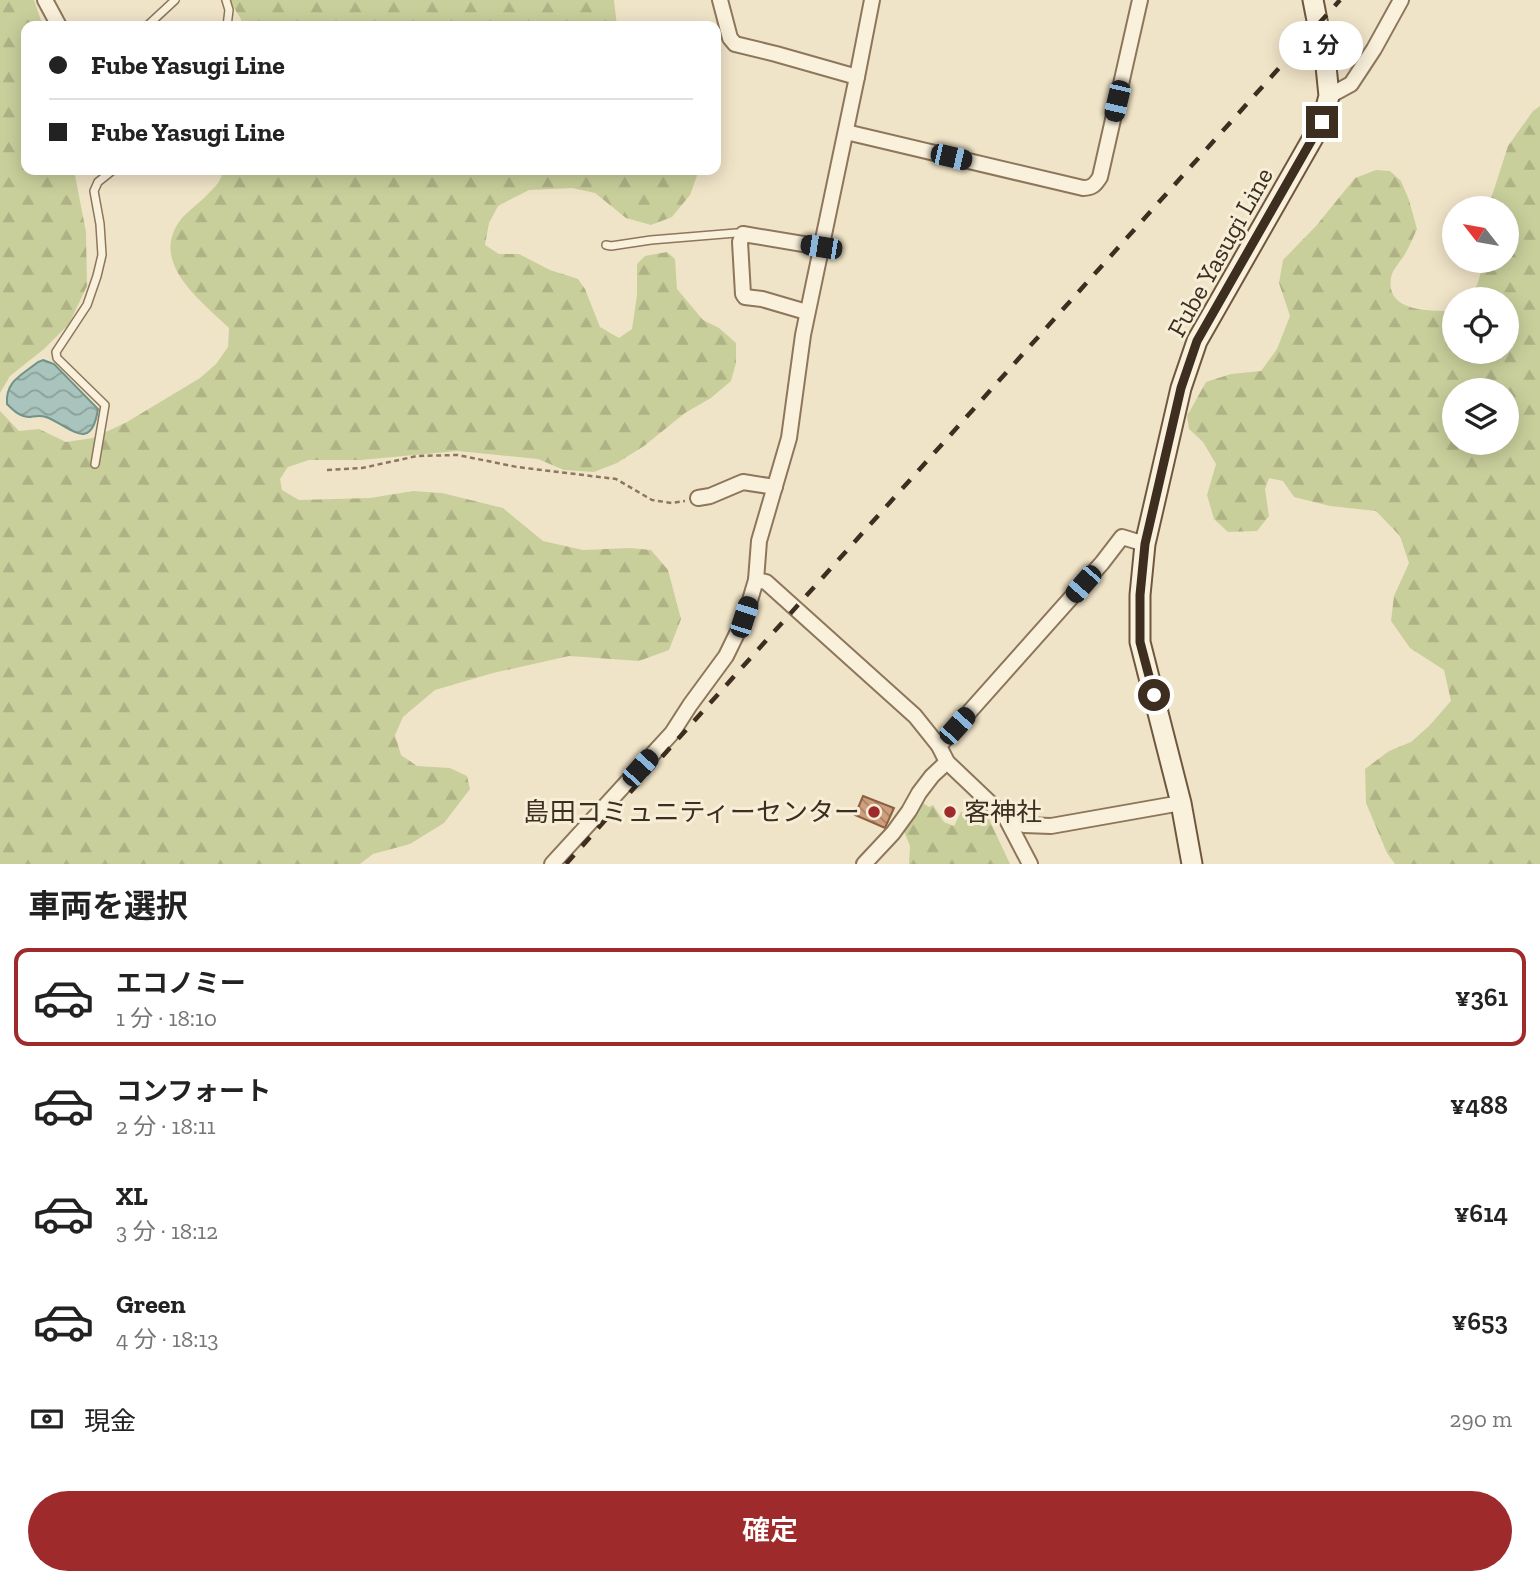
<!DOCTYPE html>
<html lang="ja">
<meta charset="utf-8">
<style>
body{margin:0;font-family:"Zilla Slab","Noto Sans JP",serif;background:#f2f2f2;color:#222;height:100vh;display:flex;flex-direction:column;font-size:26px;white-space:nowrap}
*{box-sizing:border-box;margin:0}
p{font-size:23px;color:#767676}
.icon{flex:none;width:38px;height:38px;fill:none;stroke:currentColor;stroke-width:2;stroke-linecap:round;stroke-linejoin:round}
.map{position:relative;height:864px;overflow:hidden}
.details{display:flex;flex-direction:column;background:#fff;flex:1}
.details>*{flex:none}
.hud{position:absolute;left:21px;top:21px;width:700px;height:154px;border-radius:14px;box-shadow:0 4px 18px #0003;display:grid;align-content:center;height:154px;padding:0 28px;background:#fff}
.needle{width:46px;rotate:301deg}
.fabs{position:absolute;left:1442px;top:196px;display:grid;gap:14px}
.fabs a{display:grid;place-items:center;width:77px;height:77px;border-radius:50%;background:#fff;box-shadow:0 4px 18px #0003;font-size:35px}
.end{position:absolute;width:32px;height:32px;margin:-16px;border:9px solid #3d2e20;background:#fff;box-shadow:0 0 0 4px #fff}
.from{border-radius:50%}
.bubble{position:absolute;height:49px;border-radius:24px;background:#fff;box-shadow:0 4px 18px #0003;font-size:23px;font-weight:600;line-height:49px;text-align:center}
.car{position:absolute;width:21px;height:42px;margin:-21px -10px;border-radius:9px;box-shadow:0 0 5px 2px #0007;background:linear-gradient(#222 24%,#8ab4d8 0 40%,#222 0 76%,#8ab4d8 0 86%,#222 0)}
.hud b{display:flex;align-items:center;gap:24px;height:66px;font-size:26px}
.hud b+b{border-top:2px solid #e0e0e0}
.hud i{width:18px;height:18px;background:#222}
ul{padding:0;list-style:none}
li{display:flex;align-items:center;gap:21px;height:98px;margin:0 14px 10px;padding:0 14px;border:4px solid transparent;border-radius:14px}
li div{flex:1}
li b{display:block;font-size:26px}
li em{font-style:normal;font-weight:600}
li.current{border-color:#9e2a2b}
li>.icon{width:63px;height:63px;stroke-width:1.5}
h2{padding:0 28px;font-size:32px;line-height:84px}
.pay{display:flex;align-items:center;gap:18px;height:77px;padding:0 28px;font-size:26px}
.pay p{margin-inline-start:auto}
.action{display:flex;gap:14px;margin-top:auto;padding:14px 28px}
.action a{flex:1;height:80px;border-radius:42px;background:#9e2a2b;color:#fff;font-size:28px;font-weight:600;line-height:80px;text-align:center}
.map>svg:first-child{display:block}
.forest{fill:url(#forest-firs);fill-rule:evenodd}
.water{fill:url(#water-waves);stroke:#6f938a;stroke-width:2}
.building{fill:url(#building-back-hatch);stroke:#8d5f41;stroke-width:2}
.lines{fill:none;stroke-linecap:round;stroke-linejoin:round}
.lane-casing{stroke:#8d765c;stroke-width:10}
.street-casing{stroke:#8d765c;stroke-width:18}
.secondary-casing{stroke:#6f573f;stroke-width:23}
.path{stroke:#8d765c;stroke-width:2.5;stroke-dasharray:5 3.5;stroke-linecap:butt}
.lane{stroke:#faf1dc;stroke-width:7}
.street{stroke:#faf1dc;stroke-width:14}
.secondary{stroke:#faf1dc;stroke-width:19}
.rail{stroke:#3d2e20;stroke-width:4.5;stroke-dasharray:12 12;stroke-linecap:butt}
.route{stroke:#3d2e20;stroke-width:9}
.poi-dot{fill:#9e2a2b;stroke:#f7eed8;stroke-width:2.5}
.labels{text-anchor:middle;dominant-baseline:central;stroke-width:6;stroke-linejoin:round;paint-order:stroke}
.street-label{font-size:26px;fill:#3d2e20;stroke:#f7eed8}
.poi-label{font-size:26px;fill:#3d2e20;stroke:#f7eed8;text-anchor:end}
</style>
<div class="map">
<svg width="1540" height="864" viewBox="0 0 1540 864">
<defs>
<pattern id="forest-firs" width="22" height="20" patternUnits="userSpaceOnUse" patternTransform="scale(1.75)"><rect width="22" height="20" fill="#c9cf9b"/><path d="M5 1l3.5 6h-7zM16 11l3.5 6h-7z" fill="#aeb285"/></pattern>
<pattern id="water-waves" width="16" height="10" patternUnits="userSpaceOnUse" patternTransform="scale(1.75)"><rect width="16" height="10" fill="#a9c4bc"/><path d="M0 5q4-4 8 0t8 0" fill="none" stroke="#8ba098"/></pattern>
<pattern id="building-back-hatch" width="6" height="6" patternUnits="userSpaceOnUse" patternTransform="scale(1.75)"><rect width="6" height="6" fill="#cf9f7d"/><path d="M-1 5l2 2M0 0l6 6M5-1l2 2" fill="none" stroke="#a98266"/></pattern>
</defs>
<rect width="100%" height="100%" fill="#f0e4c8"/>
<g class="forest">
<path d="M0 0H34L43 26H26V170H74L86 232 87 286 69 324 44 349 10 376 0 393Z"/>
<path d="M229 0H614L617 26H242L241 19Z"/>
<path d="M1540 106V864H1395L1387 853 1366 803 1365 769 1389 751 1411 742 1429 726 1451 701 1444 670 1410 648 1391 621 1394 596 1409 563 1400 536 1376 511 1330 506 1294 497 1283 481 1269 478 1265 489 1269 516 1257 531 1228 532 1214 519 1207 495 1216 464 1203 442 1189 429 1187 416 1206 382 1231 374 1261 371 1277 349 1290 316 1279 283 1283 260 1316 226 1355 178 1376 170 1390 171 1401 181 1409 200 1417 229C1413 237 1410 246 1405 254 1401 261 1392 270 1391 278 1385 313 1432 311 1454 311V352H1507V299H1467C1478 289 1481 275 1482 261H1507V208H1488L1508 146 1533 111ZM1454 390H1507V443H1454Z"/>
<path d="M223 170H699L690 195 672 217 651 225 626 218 595 193 572 188 529 190 498 206 489 223 485 245 499 254H519L550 270 578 279 585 289 600 327 619 338 632 329 637 295V264L645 256 667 252 675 259 677 289 703 320 719 328 736 343V363L731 381 711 398 685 413 644 446 617 463 594 472 564 470 538 459 458 451 361 460H309L288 467 280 479 282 490 299 500 370 498 413 491 442 493 503 508 543 541 583 550 630 548 651 550 668 570 681 619 669 650 639 661 569 656 493 673 435 690 403 717 395 735 401 755 417 766 450 768 467 776 470 789 444 823 410 844 373 854 360 864H0V396V411L19 431 39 429 66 442 93 438 127 422 200 378 216 364 228 347 229 328C200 300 147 261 182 218 189 210 199 203 206 196 214 188 222 181 223 170Z"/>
<path d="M920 801 929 807 933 805 944 822 954 826 961 812 988 817 1010 864H909L910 846 903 829Z"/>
</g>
<path class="water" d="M43 360 54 364 98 409C91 454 70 426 46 417 40 415 37 416 30 417 20 417 14 411 7 404 5 381 22 375 38 362Z"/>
<path class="building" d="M863 796 894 808 885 828 855 815Z"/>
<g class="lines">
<g class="lane-casing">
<g id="lane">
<path d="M226 0 229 10 227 26"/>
<path d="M147 26 175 0"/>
<path d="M606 245 611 246 651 240 736 233"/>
<path d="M95 464 105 405 57 358 56 352 87 305 97 276 102 255 100 224 94 191 98 182 113 170"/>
</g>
</g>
<g class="street-casing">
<g id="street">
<path d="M45 0 59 26"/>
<path d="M720 0 730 38 735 44 776 54 857 77"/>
<path d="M872 0 857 77 803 335 789 438 759 541 756 580 766 582 915 716 939 746 947 762 1006 818 1030 864"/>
<path d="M1329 96 1351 84 1374 49 1401 0"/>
<path d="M846 132 1083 188C1092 188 1095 185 1100 177L1140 0"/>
<path d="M803 311 762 299 745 297 743 294 740 242 743 234 821 247"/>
<path d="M698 498 710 496 743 482 775 487"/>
<path d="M939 746 1102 563 1122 537 1145 544"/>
<path d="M1006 818 1024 825 1051 826 1181 803"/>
<path d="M552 864 672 733 690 705 726 656 745 617 756 580"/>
<path d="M864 864 893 833 909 811 919 793 932 776 947 762"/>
</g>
</g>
<g class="secondary-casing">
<path id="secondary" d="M1192 864 1181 803 1140 642V595L1145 544 1181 388 1197 341 1322 122 1329 96 1326 66 1313 0"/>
</g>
<path class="path" d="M327 470 362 468 417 456 458 455 517 467 616 479 652 500 672 503 685 501"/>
<use href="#lane" class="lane"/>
<use href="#street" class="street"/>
<use href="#secondary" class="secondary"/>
<path class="rail" d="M566 864 1340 0"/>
</g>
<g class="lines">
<path class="route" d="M1154 695 1140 642V595L1145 544 1181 388 1197 341 1322 122"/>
</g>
<g class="poi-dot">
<circle cx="874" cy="812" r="7"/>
<circle cx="950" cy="812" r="7"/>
</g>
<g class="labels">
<g class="street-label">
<text transform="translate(1220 252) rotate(-61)">Fube Yasugi Line</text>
</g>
<g class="poi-label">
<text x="860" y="812">島田コミュニティーセンター</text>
<text x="964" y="812" text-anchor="start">客神社</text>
</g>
</g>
</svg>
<div class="fabs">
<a><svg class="needle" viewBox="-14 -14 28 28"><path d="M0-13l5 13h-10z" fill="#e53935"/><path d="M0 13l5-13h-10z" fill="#767676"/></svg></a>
<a><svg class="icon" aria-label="locate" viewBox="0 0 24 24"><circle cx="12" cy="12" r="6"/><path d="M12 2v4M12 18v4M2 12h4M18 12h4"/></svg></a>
<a><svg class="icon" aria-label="layers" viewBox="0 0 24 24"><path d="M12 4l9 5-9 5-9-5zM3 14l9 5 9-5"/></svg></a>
</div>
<i class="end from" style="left:1154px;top:695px"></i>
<i class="end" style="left:1322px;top:122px"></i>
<div class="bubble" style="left:1279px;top:21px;width:84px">1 分</div>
<i class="car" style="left:1117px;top:101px;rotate:193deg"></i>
<i class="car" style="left:951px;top:157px;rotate:103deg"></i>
<i class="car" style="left:821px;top:247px;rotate:279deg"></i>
<i class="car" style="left:1083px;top:584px;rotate:221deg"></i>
<i class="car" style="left:744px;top:617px;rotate:18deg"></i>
<i class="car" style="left:957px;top:726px;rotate:42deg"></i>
<i class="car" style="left:640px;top:768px;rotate:42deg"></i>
<div class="hud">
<b><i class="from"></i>Fube Yasugi Line</b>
<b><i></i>Fube Yasugi Line</b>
</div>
</div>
<section class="details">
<h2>車両を選択</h2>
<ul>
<li class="current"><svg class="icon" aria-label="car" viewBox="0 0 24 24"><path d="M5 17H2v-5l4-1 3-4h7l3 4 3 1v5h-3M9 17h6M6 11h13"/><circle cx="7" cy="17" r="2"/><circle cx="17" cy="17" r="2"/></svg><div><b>エコノミー</b><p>1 分 · 18:10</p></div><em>¥361</em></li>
<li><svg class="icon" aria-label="car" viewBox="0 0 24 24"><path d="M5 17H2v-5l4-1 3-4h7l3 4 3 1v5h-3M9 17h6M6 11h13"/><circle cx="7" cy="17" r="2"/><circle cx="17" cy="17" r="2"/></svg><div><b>コンフォート</b><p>2 分 · 18:11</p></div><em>¥488</em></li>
<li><svg class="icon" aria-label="car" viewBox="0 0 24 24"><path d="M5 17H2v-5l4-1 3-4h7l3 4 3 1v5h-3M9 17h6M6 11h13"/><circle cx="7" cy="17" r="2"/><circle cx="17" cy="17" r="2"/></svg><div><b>XL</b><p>3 分 · 18:12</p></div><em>¥614</em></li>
<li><svg class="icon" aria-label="car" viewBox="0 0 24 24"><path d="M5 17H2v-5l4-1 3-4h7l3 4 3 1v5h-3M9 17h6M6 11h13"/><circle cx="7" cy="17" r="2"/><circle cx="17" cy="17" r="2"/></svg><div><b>Green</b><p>4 分 · 18:13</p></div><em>¥653</em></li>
</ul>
<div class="pay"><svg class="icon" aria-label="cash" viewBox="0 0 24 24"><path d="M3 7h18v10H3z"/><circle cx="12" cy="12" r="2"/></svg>現金<p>290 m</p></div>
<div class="action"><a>確定</a></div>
</section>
